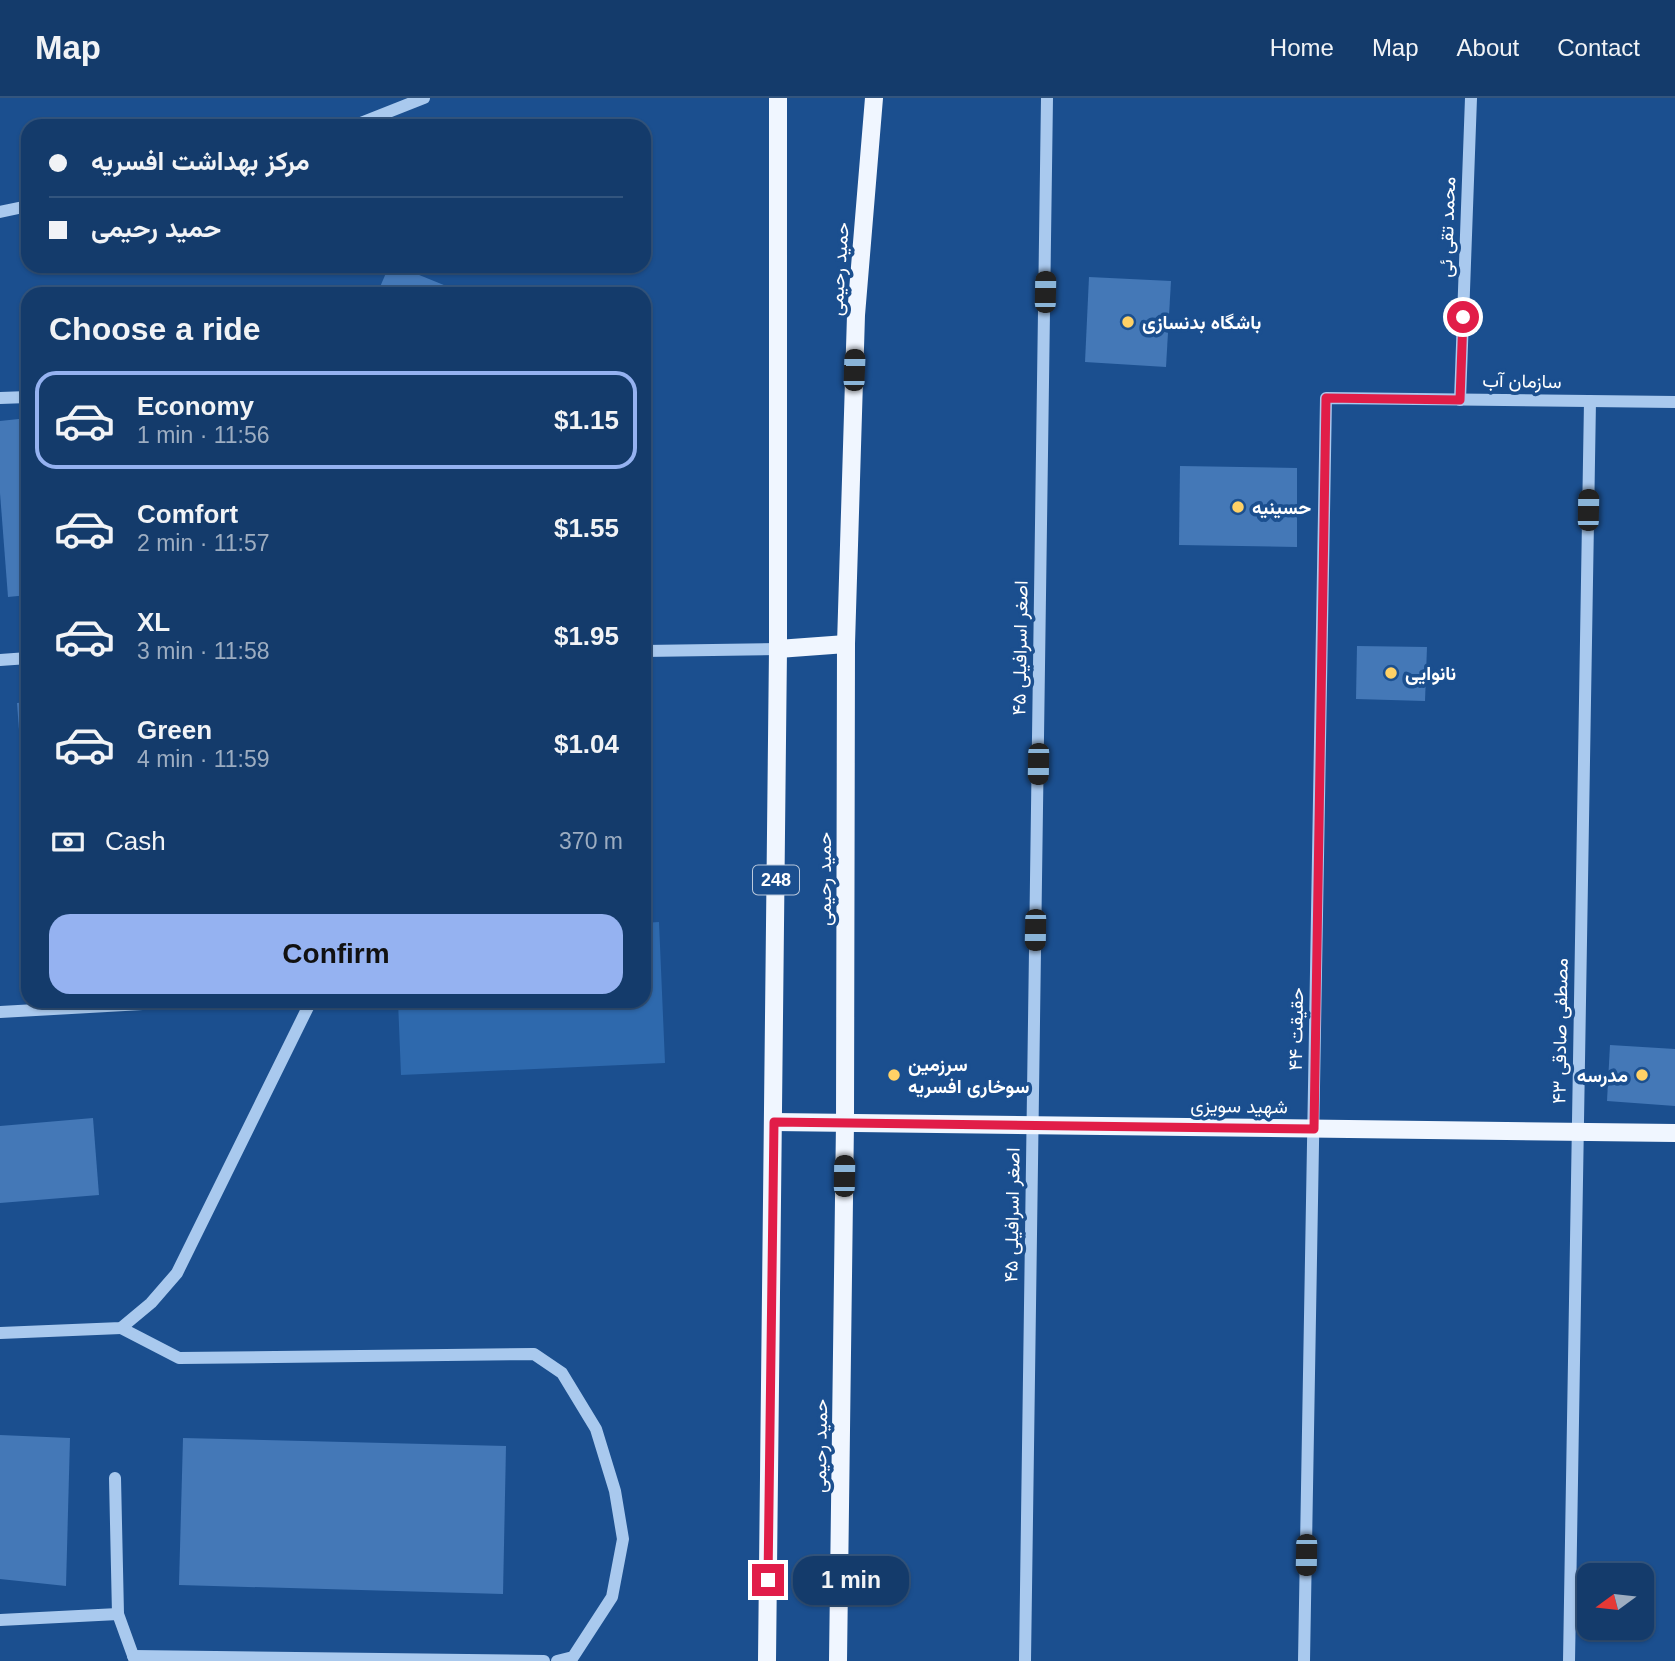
<!DOCTYPE html>
<meta charset="utf-8">
<style>
body{margin:0;font-family:Helvetica,Vazirmatn,sans-serif;background:#1d4271;color:#f1f3f6;height:100vh;display:flex;flex-direction:column;font-size:26px;white-space:nowrap}
*{box-sizing:border-box;margin:0}
p{font-size:23px;color:#9dadc1}
.icon{flex:none;width:38px;height:38px;fill:none;stroke:currentColor;stroke-width:2;stroke-linecap:round;stroke-linejoin:round}
.map{position:relative;flex:1;overflow:hidden}
.panel{position:absolute;left:21px;top:189px;width:630px;height:721px;display:flex;flex-direction:column;background:#143b6b;border-radius:21px;box-shadow:0 2px 5px #0004,0 0 0 2px #33557e}
.panel>*{flex:none}
.banner{position:absolute;left:21px;top:21px;width:630px;height:154px;border-radius:21px;box-shadow:0 2px 5px #0004,0 0 0 2px #33557e;display:grid;align-content:center;height:154px;padding:0 28px;background:#143b6b}
.needle{width:46px;rotate:255deg}
.controls{position:absolute;left:1577px;top:1465px;display:grid;gap:14px}
.controls a{display:grid;place-items:center;width:77px;height:77px;border-radius:14px;background:#143b6b;box-shadow:0 2px 5px #0004,0 0 0 2px #33557e;font-size:35px}
.end{position:absolute;width:32px;height:32px;margin:-16px;border:9px solid #e11d48;background:#fff;box-shadow:0 0 0 4px #fff}
.from{border-radius:50%}
.bubble{position:absolute;height:49px;border-radius:21px;background:#143b6b;box-shadow:0 2px 5px #0004,0 0 0 2px #33557e;font-size:23px;font-weight:600;line-height:49px;text-align:center}
.car{position:absolute;width:21px;height:42px;margin:-21px -10px;border-radius:9px;box-shadow:0 0 5px 2px #0007;background:linear-gradient(#222 24%,#8ab4d8 0 40%,#222 0 76%,#8ab4d8 0 86%,#222 0)}
.banner b{display:flex;align-items:center;gap:24px;height:66px;font-size:26px}
.banner b+b{border-top:2px solid #33557e}
.banner i{width:18px;height:18px;background:#f1f3f6}
ul{padding:0;list-style:none}
li{display:flex;align-items:center;gap:21px;height:98px;margin:0 14px 10px;padding:0 14px;border:4px solid transparent;border-radius:21px}
li div{flex:1}
li b{display:block;font-size:26px}
li em{font-style:normal;font-weight:600}
li.on{border-color:#95b2f1}
li>.icon{width:63px;height:63px;stroke-width:1.5}
h2{padding:0 28px;font-size:32px;line-height:84px}
.pay{display:flex;align-items:center;gap:18px;height:77px;padding:0 28px;font-size:26px}
.pay p{margin-inline-start:auto}
.button{display:flex;gap:14px;margin-top:auto;padding:14px 28px}
.button a{flex:1;height:80px;border-radius:21px;background:#95b2f1;color:#111;font-size:28px;font-weight:600;line-height:80px;text-align:center}
header{display:flex;align-items:center;gap:42px;box-sizing:border-box;height:98px;padding:0 35px;background:#143b6b;border-bottom:2px solid #33557e}
header strong{font-size:33px}
nav{display:flex;gap:38px;margin-inline-start:auto;font-size:24px}
.map>svg:first-child{display:block}
.green{fill:#2e69ad}
.building{fill:#4478b7}
.lines{fill:none;stroke-linecap:round;stroke-linejoin:round}
.minor{stroke:#a9c9ee;stroke-width:12}
.major{stroke:#f0f6ff;stroke-width:18}
.route{stroke:#e11d48;stroke-width:9}
.poi-dot{fill:#ffd166;stroke:#1b4f8f;stroke-width:2.5}
.labels{text-anchor:middle;dominant-baseline:central;stroke-width:7;stroke-linejoin:round;paint-order:stroke}
.shield{fill:#1b4f8f;stroke:#bbcadd;stroke-width:2}
.shield-label{font-size:18px;font-weight:bold;fill:#fff}
.street-label{font-size:19px;fill:#fff;stroke:#1b4f8f}
.poi-label{font-size:19px;font-weight:bold;fill:#fff;stroke:#1b4f8f;text-anchor:start}
</style>
<header>
<strong>Map</strong>
<nav><a>Home</a><a>Map</a><a>About</a><a>Contact</a></nav>
</header>
<div class="map">
<svg width="1675" height="1563" viewBox="0 0 1675 1563">
<rect width="100%" height="100%" fill="#1b4f8f"/>
<path class="green" d="M659 824 665 965 401 977 398 903H644V825Z"/>
<g class="building">
<path d="M389 168H397L466 196H377Z"/>
<path d="M1089 179 1171 183 1166 269 1085 264Z"/>
<path d="M28 320V497L8 499 0 395V323Z"/>
<path d="M1180 368 1297 370V449L1179 447Z"/>
<path d="M1357 548 1427 549 1425 603 1356 601Z"/>
<path d="M28 604V727H26L17 605Z"/>
<path d="M1610 947 1675 951V1008L1607 1003Z"/>
<path d="M93 1020 99 1097 0 1105V1028Z"/>
<path d="M0 1337 70 1340 66 1488 0 1481Z"/>
<path d="M183 1340 506 1348 503 1496 179 1487Z"/>
</g>
<g class="lines">
<g class="minor">
<path d="M353 28 424 0"/>
<path d="M0 114 28 108"/>
<path d="M0 300 28 299"/>
<path d="M1460 302 1471 0"/>
<path d="M644 553 778 551"/>
<path d="M0 562 28 560"/>
<path d="M0 914 196 903"/>
<path d="M121 1230 179 1260 534 1256 562 1275 596 1331 615 1393 623 1441 612 1499 573 1559 557 1563"/>
<path d="M0 1235 121 1230 151 1205 177 1175 311 903"/>
<path d="M115 1380 118 1516 135 1563"/>
<path d="M0 1522 118 1516"/>
<path d="M133 1558 544 1563"/>
<path d="M1025 1563 1047 0"/>
<path d="M1304 1563 1326 300 1675 304"/>
<path d="M1569 1563 1590 303"/>
</g>
<g class="major">
<path d="M778 551 846 546"/>
<path d="M774 1024 1675 1035"/>
<path d="M767 1563 778 551V0"/>
<path d="M838 1563 845 1024 846 546 856 217 874 0"/>
</g>
</g>
<g class="lines">
<path class="route" d="M768 1482 774 1024 1314 1031 1326 300 1460 302 1463 219"/>
</g>
<g class="poi-dot">
<circle cx="1128" cy="224" r="7"/>
<circle cx="1238" cy="409" r="7"/>
<circle cx="1391" cy="575" r="7"/>
<circle cx="894" cy="977" r="7"/>
<circle cx="1642" cy="977" r="7"/>
</g>
<g class="labels">
<rect class="shield" x="753" y="767.5" width="46" height="29" rx="5"/>
<g class="shield-label">
<text x="776" y="782">248</text>
</g>
<g class="street-label">
<text transform="translate(1447 129) rotate(-88)">محمد تقی ئی</text>
<text transform="translate(839 171) rotate(-86)">حمید رحیمی</text>
<text transform="translate(1522 283) rotate(1)">سازمان آب</text>
<text transform="translate(1020 550) rotate(-89)">اصغر اسرافیلی ۴۵</text>
<text transform="translate(824 781) rotate(-90)">حمید رحیمی</text>
<text transform="translate(1296 931) rotate(-89)">حقیقت ۴۴</text>
<text transform="translate(1560 933) rotate(-89)">مصطفی صادقی ۴۳</text>
<text transform="translate(1239 1008) rotate(1)">شهید سویزی</text>
<text transform="translate(1012 1117) rotate(-89)">اصغر اسرافیلی ۴۵</text>
<text transform="translate(820 1348) rotate(-89)">حمید رحیمی</text>
</g>
<g class="poi-label">
<text x="1142" y="224">باشگاه بدنسازی</text>
<text x="1252" y="409">حسینیه</text>
<text x="1405" y="575">نانوایی</text>
<text x="908" y="966">سرزمین<tspan x="908" dy="22">سوخاری افسریه</tspan></text>
<text x="1628" y="977" text-anchor="end">مدرسه</text>
</g>
</g>
</svg>
<div class="controls">
<a><svg class="needle" viewBox="-14 -14 28 28"><path d="M0-13l5 13h-10z" fill="#e53935"/><path d="M0 13l5-13h-10z" fill="#9dadc1"/></svg></a>
</div>
<i class="end from" style="left:1463px;top:219px"></i>
<i class="end" style="left:768px;top:1482px"></i>
<div class="bubble" style="left:793px;top:1458px;width:116px">1 min</div>
<i class="car" style="left:1045px;top:194px;rotate:1deg"></i>
<i class="car" style="left:854px;top:272px;rotate:2deg"></i>
<i class="car" style="left:1588px;top:412px;rotate:1deg"></i>
<i class="car" style="left:1038px;top:666px;rotate:181deg"></i>
<i class="car" style="left:1035px;top:832px;rotate:181deg"></i>
<i class="car" style="left:844px;top:1078px;rotate:1deg"></i>
<i class="car" style="left:1306px;top:1457px;rotate:181deg"></i>
<div class="banner">
<b><i class="from"></i>مرکز بهداشت افسریه</b>
<b><i></i>حمید رحیمی</b>
</div>
<section class="panel">
<h2>Choose a ride</h2>
<ul>
<li class="on"><svg class="icon" aria-label="car" viewBox="0 0 24 24"><path d="M5 17H2v-5l4-1 3-4h7l3 4 3 1v5h-3M9 17h6M6 11h13"/><circle cx="7" cy="17" r="2"/><circle cx="17" cy="17" r="2"/></svg><div><b>Economy</b><p>1 min · 11:56</p></div><em>$1.15</em></li>
<li><svg class="icon" aria-label="car" viewBox="0 0 24 24"><path d="M5 17H2v-5l4-1 3-4h7l3 4 3 1v5h-3M9 17h6M6 11h13"/><circle cx="7" cy="17" r="2"/><circle cx="17" cy="17" r="2"/></svg><div><b>Comfort</b><p>2 min · 11:57</p></div><em>$1.55</em></li>
<li><svg class="icon" aria-label="car" viewBox="0 0 24 24"><path d="M5 17H2v-5l4-1 3-4h7l3 4 3 1v5h-3M9 17h6M6 11h13"/><circle cx="7" cy="17" r="2"/><circle cx="17" cy="17" r="2"/></svg><div><b>XL</b><p>3 min · 11:58</p></div><em>$1.95</em></li>
<li><svg class="icon" aria-label="car" viewBox="0 0 24 24"><path d="M5 17H2v-5l4-1 3-4h7l3 4 3 1v5h-3M9 17h6M6 11h13"/><circle cx="7" cy="17" r="2"/><circle cx="17" cy="17" r="2"/></svg><div><b>Green</b><p>4 min · 11:59</p></div><em>$1.04</em></li>
</ul>
<div class="pay"><svg class="icon" aria-label="cash" viewBox="0 0 24 24"><path d="M3 7h18v10H3z"/><circle cx="12" cy="12" r="2"/></svg>Cash<p>370 m</p></div>
<div class="button"><a>Confirm</a></div>
</section>
</div>
